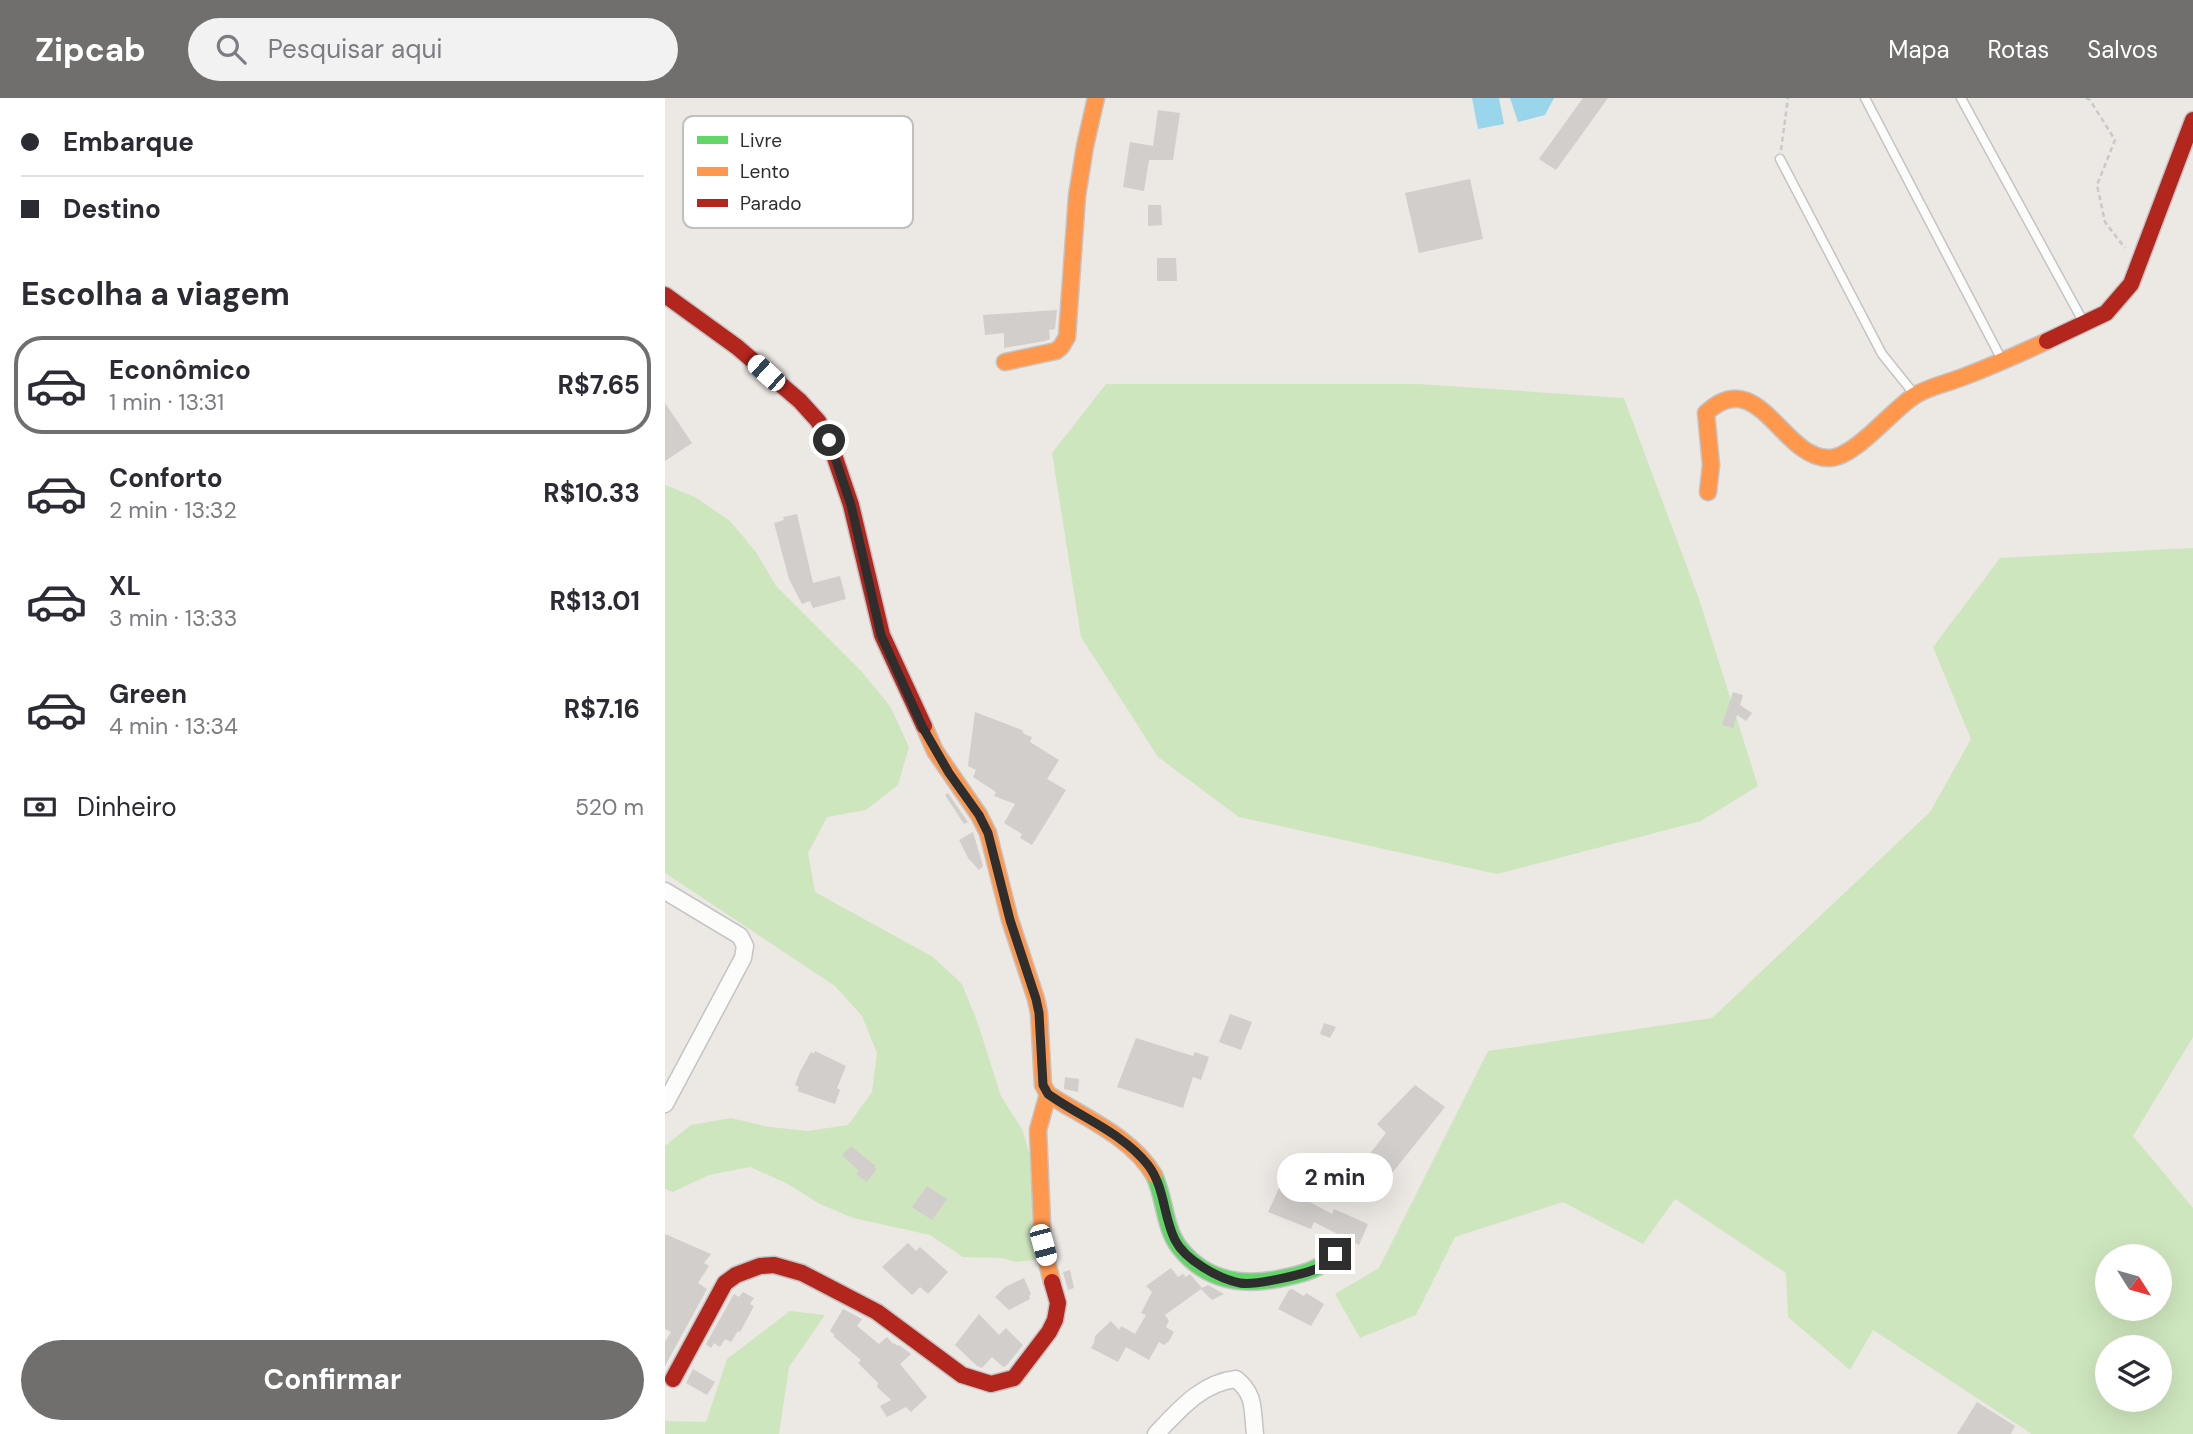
<!DOCTYPE html>
<html lang="pt">
<meta charset="utf-8">
<style>
body{margin:0;font-family:"DM Sans",sans-serif;background:#f2f2f3;color:#2b2b33;height:100vh;display:flex;flex-direction:column;font-size:26px;white-space:nowrap}
*{box-sizing:border-box;margin:0}
p{font-size:23px;color:#7c7c81}
.icon{flex:none;width:38px;height:38px;fill:none;stroke:currentColor;stroke-width:2;stroke-linecap:round;stroke-linejoin:round}
.map{position:relative;flex:1;overflow:hidden}
.details{display:flex;flex-direction:column;background:#fff;width:665px}
.details>*{flex:none}
.guide{display:grid;align-content:center;height:154px;padding:0 21px;background:#fff}
.needle{width:46px;rotate:127deg}
.fabs{position:absolute;left:1430px;top:1146px;display:grid;gap:14px}
.fabs a{display:grid;place-items:center;width:77px;height:77px;border-radius:50%;background:#fff;box-shadow:0 7px 28px #0002;font-size:35px}
.end{position:absolute;width:32px;height:32px;margin:-16px;border:9px solid #2e2e2e;background:#fff;box-shadow:0 0 0 4px #fff}
.from{border-radius:50%}
.bubble{position:absolute;height:49px;border-radius:24px;background:#fff;box-shadow:0 7px 28px #0002;font-size:23px;font-weight:700;line-height:49px;text-align:center}
.car{position:absolute;width:21px;height:42px;margin:-21px -10px;border-radius:9px;box-shadow:0 0 5px 2px #0007;background:linear-gradient(#fff 24%,#345 0 40%,#fff 0 76%,#345 0 86%,#fff 0)}
.guide b{display:flex;align-items:center;gap:24px;height:66px;font-size:26px}
.guide b+b{border-top:2px solid #e1e1e2}
.guide i{width:18px;height:18px;background:#2b2b33}
ul{padding:0;list-style:none}
li{display:flex;align-items:center;gap:21px;height:98px;margin:0 14px 10px;padding:0 7px;border:4px solid transparent;border-radius:28px}
li div{flex:1}
li b{display:block;font-size:26px}
li em{font-style:normal;font-weight:700}
li.selected{border-color:#706f6e}
li>.icon{width:63px;height:63px;stroke-width:1.5}
h2{padding:0 21px;font-size:32px;line-height:84px}
.pay{display:flex;align-items:center;gap:18px;height:77px;padding:0 21px;font-size:26px}
.pay p{margin-inline-start:auto}
.cta{display:flex;gap:14px;margin-top:auto;padding:14px 21px}
.cta a{flex:1;height:80px;border-radius:42px;background:#706f6e;color:#fff;font-size:28px;font-weight:700;line-height:80px;text-align:center}
header{display:flex;align-items:center;gap:42px;box-sizing:border-box;height:98px;padding:0 35px;background:#706f6e;color:#fff}
header strong{font-size:33px}
nav{display:flex;gap:38px;margin-inline-start:auto;font-size:24px}
.search{width:490px;height:63px;background:#f2f2f3;display:flex;align-items:center;gap:18px;box-sizing:border-box;padding:0 24px;border-radius:38px;color:#7c7c81;font-size:26px}
main{display:flex;flex:1;min-height:0}
.map>svg:first-child{display:block}
.green{fill:#cee6be;fill-rule:evenodd}
.water{fill:#99d6ec}
.building{fill:#d1cecb}
.lines{fill:none;stroke-linecap:round;stroke-linejoin:round}
.lane-casing{stroke:#c5c4c5;stroke-width:11}
.street-casing{stroke:#c5c4c5;stroke-width:19}
.fast-casing{stroke:#c5c4c5;stroke-width:19}
.slow-casing{stroke:#c5c4c5;stroke-width:19}
.jam-casing{stroke:#c5c4c5;stroke-width:19}
.path{stroke:#c9c9c8;stroke-width:2.5;stroke-dasharray:5 3.5;stroke-linecap:butt}
.lane{stroke:#fcfcfb;stroke-width:8}
.street{stroke:#fcfcfb;stroke-width:16}
.fast{stroke:#63d668;stroke-width:16}
.slow{stroke:#ff974d;stroke-width:16}
.jam{stroke:#b3261e;stroke-width:16}
.route{stroke:#2e2e2e;stroke-width:9}
.key{fill:#fff;stroke:#c0c0c0;stroke-width:2}
.key-label{font-size:19px;fill:#2e2e2e}
</style>
<header>
<strong>Zipcab</strong>
<div class="search"><svg class="icon" aria-label="search" viewBox="0 0 24 24"><circle cx="10" cy="10" r="6"/><path d="M15 15l6 6"/></svg>Pesquisar aqui</div>
<nav><a>Mapa</a><a>Rotas</a><a>Salvos</a></nav>
</header>
<main>
<section class="details">
<div class="guide">
<b><i class="from"></i>Embarque</b>
<b><i></i>Destino</b>
</div>
<h2>Escolha a viagem</h2>
<ul>
<li class="selected"><svg class="icon" aria-label="car" viewBox="0 0 24 24"><path d="M5 17H2v-5l4-1 3-4h7l3 4 3 1v5h-3M9 17h6M6 11h13"/><circle cx="7" cy="17" r="2"/><circle cx="17" cy="17" r="2"/></svg><div><b>Econômico</b><p>1 min · 13:31</p></div><em>R$7.65</em></li>
<li><svg class="icon" aria-label="car" viewBox="0 0 24 24"><path d="M5 17H2v-5l4-1 3-4h7l3 4 3 1v5h-3M9 17h6M6 11h13"/><circle cx="7" cy="17" r="2"/><circle cx="17" cy="17" r="2"/></svg><div><b>Conforto</b><p>2 min · 13:32</p></div><em>R$10.33</em></li>
<li><svg class="icon" aria-label="car" viewBox="0 0 24 24"><path d="M5 17H2v-5l4-1 3-4h7l3 4 3 1v5h-3M9 17h6M6 11h13"/><circle cx="7" cy="17" r="2"/><circle cx="17" cy="17" r="2"/></svg><div><b>XL</b><p>3 min · 13:33</p></div><em>R$13.01</em></li>
<li><svg class="icon" aria-label="car" viewBox="0 0 24 24"><path d="M5 17H2v-5l4-1 3-4h7l3 4 3 1v5h-3M9 17h6M6 11h13"/><circle cx="7" cy="17" r="2"/><circle cx="17" cy="17" r="2"/></svg><div><b>Green</b><p>4 min · 13:34</p></div><em>R$7.16</em></li>
</ul>
<div class="pay"><svg class="icon" aria-label="cash" viewBox="0 0 24 24"><path d="M3 7h18v10H3z"/><circle cx="12" cy="12" r="2"/></svg>Dinheiro<p>520 m</p></div>
<div class="cta"><a>Confirmar</a></div>
</section>
<div class="map">
<svg width="1528" height="1336" viewBox="0 0 1528 1336">
<rect width="100%" height="100%" fill="#ece8e4"/>
<g class="green">
<path d="M441 286H753L959 300 1034 501 1093 688 1036 723 832 776 574 719 493 659 416 539 387 355Z"/>
<path d="M0 387 30 399 65 423 91 454 111 488 197 574 225 608 244 649 233 687 201 712 162 719 143 755 150 794 268 859 297 886 312 923 336 998 357 1031 365 1057 377 1161 350 1164 338 1160 298 1159 265 1137 188 1120 155 1106 121 1085 85 1069 44 1077 8 1094 0 1091V1048L26 1027 66 1020 104 1029 143 1033 183 1027 207 994 212 955 197 918 170 888 0 775Z"/>
<path d="M1528 450V939L1468 1038 1528 1110V1336H1367L1208 1232 1185 1272 1123 1219 1121 1175 1010 1101 978 1146 898 1104 790 1139 751 1217 695 1240 670 1196 714 1170 823 953 1047 920 1265 714 1306 641 1268 549 1335 460ZM1494 1158V1211H1442V1158ZM1442 1250H1494V1302H1442Z"/>
<path d="M125 1213 160 1217 124 1269 114 1336H0V1323L41 1324 62 1261Z"/>
</g>
<g class="water">
<path d="M807 0H834L839 26 813 31Z"/>
<path d="M845 0H889L880 17 853 24Z"/>
</g>
<g class="building">
<path d="M918 0H943L891 72 874 61Z"/>
<path d="M493 12 515 15 508 62H484L479 93 458 89 465 44 488 48Z"/>
<path d="M805 81 818 141 754 155 740 95Z"/>
<path d="M483 107H496L497 127 483 128Z"/>
<path d="M492 160H511L512 183H492Z"/>
<path d="M392 212 390 231 384 232 385 241 380 243 339 250V235L320 237 318 217Z"/>
<path d="M0 305 27 345 0 363Z"/>
<path d="M132 416 148 485 175 478 181 501 148 510 145 503 137 506 124 481 109 425 119 422 118 419Z"/>
<path d="M1068 594 1078 597 1075 607 1087 615 1081 623 1072 617 1068 630 1057 627Z"/>
<path d="M310 614 357 632 359 636 367 639 365 644 394 662 382 681 401 692 367 747 355 740 357 736 339 725 350 706 329 698 331 694 308 679 311 672 303 668Z"/>
<path d="M283 695 303 724 299 726 280 697Z"/>
<path d="M308 734 318 768 314 772 303 760 294 742Z"/>
<path d="M565 916 587 924 576 952 554 944Z"/>
<path d="M659 925 671 929 665 940 655 936Z"/>
<path d="M471 940 528 958 530 954 544 959 536 982 528 979 518 1010 452 989Z"/>
<path d="M150 953 181 968 172 990 175 992 170 1006 132 993 134 989 130 987 135 974 146 954 149 956Z"/>
<path d="M400 979 414 981 413 994 399 991Z"/>
<path d="M750 987 780 1009 719 1085 696 1067 721 1035 712 1026Z"/>
<path d="M186 1048 211 1068 209 1070 212 1071 202 1084 191 1076 194 1073 177 1057Z"/>
<path d="M262 1088 282 1101 267 1122 247 1109Z"/>
<path d="M615 1088 667 1116 669 1111 703 1126 694 1147 649 1124 646 1131 603 1114Z"/>
<path d="M0 1136 46 1156 39 1165 44 1168 33 1185 42 1191 0 1268V1244L6 1234 0 1231Z"/>
<path d="M243 1145 251 1153 255 1149 283 1174 263 1196 255 1189 247 1197 217 1169Z"/>
<path d="M506 1170 513 1179 518 1176 521 1179 525 1176 537 1190 543 1187 559 1196 547 1202 536 1191 500 1217 504 1223 501 1229 509 1234 504 1243 499 1247 494 1244 484 1262 461 1249 453 1264 426 1250 429 1245 430 1238 446 1223 454 1232 456 1228 470 1236 481 1217 476 1215 487 1194 481 1188Z"/>
<path d="M405 1172 409 1190 403 1192 398 1174Z"/>
<path d="M359 1180 366 1196 364 1198 365 1201 344 1212 330 1199 340 1189Z"/>
<path d="M627 1191 639 1198 641 1195 659 1206 646 1228 613 1211 624 1192Z"/>
<path d="M78 1194 89 1200 85 1206 89 1208 75 1234 73 1233 66 1244 60 1241 55 1249 49 1245 46 1250 41 1246 69 1196 74 1199Z"/>
<path d="M178 1211 197 1221 192 1228 214 1246 222 1239 228 1246 229 1245 233 1248 234 1247 246 1256 235 1266 262 1299 246 1314 241 1309 222 1319 215 1308 226 1302 212 1289 213 1285 193 1265 196 1262 168 1238 170 1237 165 1233Z"/>
<path d="M314 1216 334 1237 341 1230 358 1247 341 1268 338 1269 327 1259 317 1270 312 1268 290 1247Z"/>
<path d="M28 1271 50 1284 42 1297 21 1285Z"/>
<path d="M1312 1304 1350 1328 1346 1336H1292Z"/>
</g>
<g class="lines">
<g class="lane-casing">
<g id="lane">
<path d="M1200 0 1338 264"/>
<path d="M1296 0 1419 225"/>
<path d="M1115 61 1217 256 1250 297"/>
</g>
</g>
<g class="street-casing">
<g id="street">
<path d="M0 793 75 838 80 848 78 860 0 1006"/>
<path d="M491 1336C514 1312 536 1285 571 1281 591 1297 587 1312 590 1336"/>
</g>
</g>
<g class="fast-casing">
<path id="fast" d="M489 1077C500 1100 499 1129 514 1149 542 1185 581 1189 622 1179 641 1175 657 1170 670 1156"/>
</g>
<g class="slow-casing">
<g id="slow">
<path d="M340 264 391 253 396 249 402 239 412 98 420 48 431 0"/>
<path d="M1043 394 1046 367 1041 315C1094 265 1117 362 1165 360 1190 359 1226 313 1249 298 1263 289 1283 285 1298 279 1327 268 1354 256 1382 243"/>
<path d="M259 628 270 653 314 717 323 735 345 822 371 901 374 915 378 987 383 996C419 1020 466 1038 489 1077"/>
<path d="M383 996 373 1032 378 1148 387 1184"/>
</g>
</g>
<g class="jam-casing">
<g id="jam">
<path d="M0 197 72 249 135 303 153 323 164 342 186 407 217 537 259 628"/>
<path d="M1382 243 1441 215 1466 186 1528 22"/>
<path d="M8 1281 60 1185 71 1177 95 1168 109 1167 137 1175 212 1214 297 1277 326 1286 349 1280 384 1234 390 1222 393 1205 387 1184"/>
</g>
</g>
<g class="path">
<path d="M1421 0 1425 2 1450 42 1432 87 1440 124 1460 150"/>
<path d="M1116 52 1123 0"/>
</g>
<use href="#lane" class="lane"/>
<use href="#street" class="street"/>
<use href="#fast" class="fast"/>
<use href="#slow" class="slow"/>
<use href="#jam" class="jam"/>
</g>
<g class="lines">
<path class="route" d="M164 342 186 407 216 537 258 630 284 675 314 717 323 735 345 822 371 901 374 915 378 987 383 996C415 1019 458 1035 483 1067 500 1089 498 1118 510 1142 520 1162 554 1181 575 1185 589 1188 648 1175 659 1167 663 1164 667 1159 670 1156"/>
</g>
<rect x="18" y="18" width="230" height="112" rx="10" class="key"/>
<rect x="32" y="38" width="31" height="8" fill="#63d668"/>
<rect x="32" y="69" width="31" height="9" fill="#ff974d"/>
<rect x="32" y="101" width="31" height="8" fill="#b3261e"/>
<g class="key-label">
<text x="75" y="49">Livre</text>
<text x="75" y="80">Lento</text>
<text x="75" y="112">Parado</text>
</g>
</svg>
<div class="fabs">
<a><svg class="needle" viewBox="-14 -14 28 28"><path d="M0-13l5 13h-10z" fill="#e53935"/><path d="M0 13l5-13h-10z" fill="#7c7c81"/></svg></a>
<a><svg class="icon" aria-label="layers" viewBox="0 0 24 24"><path d="M12 4l9 5-9 5-9-5zM3 14l9 5 9-5"/></svg></a>
</div>
<i class="end from" style="left:164px;top:342px"></i>
<i class="end" style="left:670px;top:1156px"></i>
<div class="bubble" style="left:612px;top:1055px;width:116px">2 min</div>
<i class="car" style="left:101px;top:275px;rotate:312deg"></i>
<i class="car" style="left:378px;top:1147px;rotate:165deg"></i>
</div>
</main>
